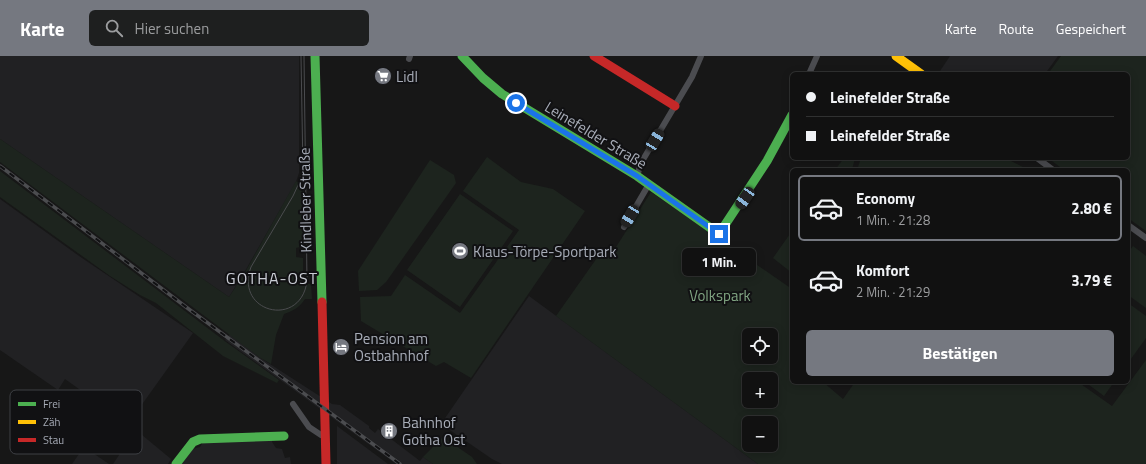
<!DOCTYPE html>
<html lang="de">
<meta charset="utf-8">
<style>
body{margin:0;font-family:"Titillium Web",sans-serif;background:#1e1f1f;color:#f1f3f6;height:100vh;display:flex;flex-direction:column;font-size:15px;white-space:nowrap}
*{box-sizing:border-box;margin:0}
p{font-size:13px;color:#9c9d9f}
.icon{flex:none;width:22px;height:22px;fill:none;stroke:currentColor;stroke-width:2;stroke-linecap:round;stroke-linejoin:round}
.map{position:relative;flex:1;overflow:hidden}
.side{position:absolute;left:790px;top:112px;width:340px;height:216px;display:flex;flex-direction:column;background:#111;border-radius:6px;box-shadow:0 2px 10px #0003,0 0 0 1px #303131}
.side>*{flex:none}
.hud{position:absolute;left:790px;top:16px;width:340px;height:88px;border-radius:6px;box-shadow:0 2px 10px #0003,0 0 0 1px #303131;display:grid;align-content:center;height:88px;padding:0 16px;background:#111}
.fabs{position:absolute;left:742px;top:272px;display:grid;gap:8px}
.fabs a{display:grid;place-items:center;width:36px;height:36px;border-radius:6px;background:#111;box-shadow:0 2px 10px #0003,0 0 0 1px #303131;font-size:20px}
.end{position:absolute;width:18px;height:18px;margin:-9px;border:5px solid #1a73e8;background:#fff;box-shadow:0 0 0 2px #fff}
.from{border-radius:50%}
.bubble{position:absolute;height:28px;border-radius:6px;background:#111;box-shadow:0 2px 10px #0003,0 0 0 1px #303131;font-size:13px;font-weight:700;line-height:28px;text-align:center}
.car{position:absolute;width:12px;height:24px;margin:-12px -6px;border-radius:5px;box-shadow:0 0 3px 1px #0007;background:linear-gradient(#222 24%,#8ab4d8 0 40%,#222 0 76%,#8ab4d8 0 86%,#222 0)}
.hud b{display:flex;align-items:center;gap:14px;height:38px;font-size:15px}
.hud b+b{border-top:1px solid #303131}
.hud i{width:10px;height:10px;background:#f1f3f6}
ul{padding:7px 0 0;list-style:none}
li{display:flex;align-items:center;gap:12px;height:66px;margin:0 8px 6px;padding:0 8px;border:2px solid transparent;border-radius:6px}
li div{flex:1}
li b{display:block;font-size:15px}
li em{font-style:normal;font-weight:700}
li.on{border-color:#757880}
li>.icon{width:36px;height:36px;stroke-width:1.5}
.cta{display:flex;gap:8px;margin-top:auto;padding:8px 16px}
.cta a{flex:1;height:46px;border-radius:6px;background:#757880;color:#fff;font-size:16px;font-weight:700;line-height:46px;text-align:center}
header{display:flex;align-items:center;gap:24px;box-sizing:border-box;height:56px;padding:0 20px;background:#757880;color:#fff}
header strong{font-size:19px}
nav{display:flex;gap:22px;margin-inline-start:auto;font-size:14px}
.search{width:280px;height:36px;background:#1e1f1f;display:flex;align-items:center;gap:10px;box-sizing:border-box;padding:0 14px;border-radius:6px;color:#9c9d9f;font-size:15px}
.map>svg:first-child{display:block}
.built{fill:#212123}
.green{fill:#1d241e;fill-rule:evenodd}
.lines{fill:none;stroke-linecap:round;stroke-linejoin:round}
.street{stroke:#4b4c50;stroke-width:6}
.fast{stroke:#4caf50;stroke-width:9}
.slow{stroke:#ffc107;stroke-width:9}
.jam{stroke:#c62828;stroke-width:9}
.tram{stroke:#4b4c4f;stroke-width:1}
.rail-casing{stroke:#4b4c4f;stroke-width:3.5}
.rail{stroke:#111113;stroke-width:2;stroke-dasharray:6;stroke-linecap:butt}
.route{stroke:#1a73e8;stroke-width:5}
.labels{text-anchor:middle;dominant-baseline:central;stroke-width:4;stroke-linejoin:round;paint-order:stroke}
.poi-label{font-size:15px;fill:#a8adb8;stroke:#111113;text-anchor:start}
.street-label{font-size:15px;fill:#a8adb8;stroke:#111113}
.park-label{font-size:15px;fill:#7fa381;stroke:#111113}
.neighbourhood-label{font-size:16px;letter-spacing:1px;fill:#c9ccd4;stroke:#111113}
.key{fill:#111113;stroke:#3e4045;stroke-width:1}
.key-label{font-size:11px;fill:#a8adb8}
</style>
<header>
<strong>Karte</strong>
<div class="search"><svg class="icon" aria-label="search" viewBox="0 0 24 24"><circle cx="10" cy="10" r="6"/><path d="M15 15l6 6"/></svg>Hier suchen</div>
<nav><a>Karte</a><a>Route</a><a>Gespeichert</a></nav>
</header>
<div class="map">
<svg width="1146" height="408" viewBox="0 0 1146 408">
<rect width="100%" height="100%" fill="#171717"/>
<g class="built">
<path d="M0 0H299V117L296 126 244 217 229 241 0 83Z"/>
<path d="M950 0H1058L1045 18H938Z"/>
<path d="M0 143 79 200 193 277 128 368 65 323 58 334 0 294Z"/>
<path d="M529 240 758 408H502L492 403 441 368Z"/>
<path d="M230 278 259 301 332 348 340 349 369 370V372L375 377 378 373 420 405 423 401 433 408H396L225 284Z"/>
<path d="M337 370 388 408H337Z"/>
<path d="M136 374 171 403 168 408H113Z"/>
<path d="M272 383V386L276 392 282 393 285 402 290 401 291 408H181L192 393 200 391 203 386Z"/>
<path d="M84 391 109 408H72Z"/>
</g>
<g class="green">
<path d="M1061 0H1146V175L1128 162V114H1064L1048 102H1128V18H1048Z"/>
<path d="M0 83 229 241 244 218 296 125 304 131V190L296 192V201L303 202V227L311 228 312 243H305C300 251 293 255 284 258L276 279 271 308 259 301 0 106Z"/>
<path d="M487 101 521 126 553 133 585 155 471 322 444 306 436 310 361 265 360 241 391 240 405 219 460 257 519 174 463 135Z"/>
<path d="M844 102H855L852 114H835Z"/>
<path d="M861 102H1005L1029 114H857Z"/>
<path d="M430 104 454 119 456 127 386 226 377 234 359 235 358 215Z"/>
<path d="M0 115 226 286 279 324 277 327 223 300 156 247 140 239 110 220 0 141Z"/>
<path d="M651 136 792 233V326H823L843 343 855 326H1078L1112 350 1146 304V408H758L556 260 604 192 611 199ZM749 279H771V301H749ZM749 323H771V345H749ZM749 367H771V389H749Z"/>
<path d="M460 138 513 175 460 251 407 214Z"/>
<path d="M792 175V217L773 202Z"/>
<path d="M1133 190 1146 200V252L1128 239V197Z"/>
<path d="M1128 247 1146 260V282L1128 307Z"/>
<path d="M1085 326H1114L1104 340Z"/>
<path d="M443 381 472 401 477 408H433L423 401Z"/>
</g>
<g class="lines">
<g class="street">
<path d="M409 3 410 0"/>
<path d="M809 18 817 0"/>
<path d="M1037 102 1053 114"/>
<path d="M637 120 641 107 692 21 701 0"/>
<path d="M1128 169 1146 182"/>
<path d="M624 171 649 128"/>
<path d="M293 348 309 371 321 379"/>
</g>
<g class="fast">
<path d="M315 0 322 246"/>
<path d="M462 0 483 22 502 38 637 120 719 178 767 105 792 59"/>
<path d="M176 408 193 386 200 383 284 380"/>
</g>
<path class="slow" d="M896 0 921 18"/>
<g class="jam">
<path d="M594 0 675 50"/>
<path d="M322 246 326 408"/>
</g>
<path class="tram" d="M301 0 303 116 299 127 293 140 251 211C234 257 301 273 307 225L304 0"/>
<g class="rail-casing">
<path id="rail" d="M0 110 190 254 400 408"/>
</g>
<use href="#rail" class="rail"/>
</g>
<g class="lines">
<path class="route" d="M516 47 637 120 719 178"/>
</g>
<defs>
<g id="supermarket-disc" transform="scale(0.9)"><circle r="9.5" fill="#757880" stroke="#111113"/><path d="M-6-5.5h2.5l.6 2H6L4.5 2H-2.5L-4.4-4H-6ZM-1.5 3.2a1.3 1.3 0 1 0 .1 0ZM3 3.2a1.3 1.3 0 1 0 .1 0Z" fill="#fff"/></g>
<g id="stadium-disc" transform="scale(0.9)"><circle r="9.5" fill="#757880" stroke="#111113"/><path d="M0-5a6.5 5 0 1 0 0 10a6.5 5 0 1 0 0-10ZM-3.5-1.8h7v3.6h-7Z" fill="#fff"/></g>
<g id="hotel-disc" transform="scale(0.9)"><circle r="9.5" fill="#757880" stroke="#111113"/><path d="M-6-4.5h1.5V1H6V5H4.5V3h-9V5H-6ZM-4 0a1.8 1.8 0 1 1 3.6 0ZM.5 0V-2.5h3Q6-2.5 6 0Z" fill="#fff"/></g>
<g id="building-disc" transform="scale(0.9)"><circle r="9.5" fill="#757880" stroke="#111113"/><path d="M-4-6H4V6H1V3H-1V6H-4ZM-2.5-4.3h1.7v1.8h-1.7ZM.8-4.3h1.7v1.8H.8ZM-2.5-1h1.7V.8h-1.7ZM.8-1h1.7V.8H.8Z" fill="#fff"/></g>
</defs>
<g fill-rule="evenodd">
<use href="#supermarket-disc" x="383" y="20"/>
<use href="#stadium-disc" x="460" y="195"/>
<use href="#hotel-disc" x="341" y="291"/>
<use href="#building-disc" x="389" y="375"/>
</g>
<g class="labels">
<g class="poi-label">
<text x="396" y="20">Lidl</text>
<text x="473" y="195">Klaus-Törpe-Sportpark</text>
<text x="354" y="282">Pension am<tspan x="354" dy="17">Ostbahnhof</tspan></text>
<text x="402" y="366">Bahnhof<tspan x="402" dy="17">Gotha Ost</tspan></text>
</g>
<g class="street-label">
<text transform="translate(596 79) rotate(31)">Leinefelder Straße</text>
<text transform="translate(305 144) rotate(-91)">Kindleber Straße</text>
</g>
<g class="park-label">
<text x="720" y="239">Volkspark</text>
</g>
<g class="neighbourhood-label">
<text x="272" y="222">GOTHA-OST</text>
</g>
</g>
<rect x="10" y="334" width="132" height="64" rx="6" class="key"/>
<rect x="18" y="346" width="18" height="4" fill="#4caf50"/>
<rect x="18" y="364" width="18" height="4" fill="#ffc107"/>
<rect x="18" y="382" width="18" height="4" fill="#c62828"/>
<g class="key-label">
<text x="43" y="352">Frei</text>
<text x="43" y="370">Zäh</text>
<text x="43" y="388">Stau</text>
</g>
</svg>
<div class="fabs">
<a><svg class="icon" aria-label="locate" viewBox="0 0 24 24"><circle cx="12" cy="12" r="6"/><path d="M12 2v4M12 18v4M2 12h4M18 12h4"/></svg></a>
<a>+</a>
<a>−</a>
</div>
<i class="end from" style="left:516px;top:47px"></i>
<i class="end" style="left:719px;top:178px"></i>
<div class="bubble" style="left:682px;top:192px;width:74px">1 Min.</div>
<i class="car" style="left:655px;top:84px;rotate:31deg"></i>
<i class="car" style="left:745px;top:142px;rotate:215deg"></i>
<i class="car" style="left:630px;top:160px;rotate:211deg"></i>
<div class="hud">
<b><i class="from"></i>Leinefelder Straße</b>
<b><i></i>Leinefelder Straße</b>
</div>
<section class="side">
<ul>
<li class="on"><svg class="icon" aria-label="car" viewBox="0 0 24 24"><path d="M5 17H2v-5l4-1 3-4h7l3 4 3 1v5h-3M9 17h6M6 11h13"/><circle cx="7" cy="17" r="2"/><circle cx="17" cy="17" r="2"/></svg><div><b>Economy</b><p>1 Min. · 21:28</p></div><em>2.80 €</em></li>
<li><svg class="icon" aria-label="car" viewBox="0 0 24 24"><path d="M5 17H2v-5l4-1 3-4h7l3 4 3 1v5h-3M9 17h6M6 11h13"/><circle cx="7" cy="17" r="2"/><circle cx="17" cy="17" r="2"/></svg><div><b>Komfort</b><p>2 Min. · 21:29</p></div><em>3.79 €</em></li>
</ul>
<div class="cta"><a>Bestätigen</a></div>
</section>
</div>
